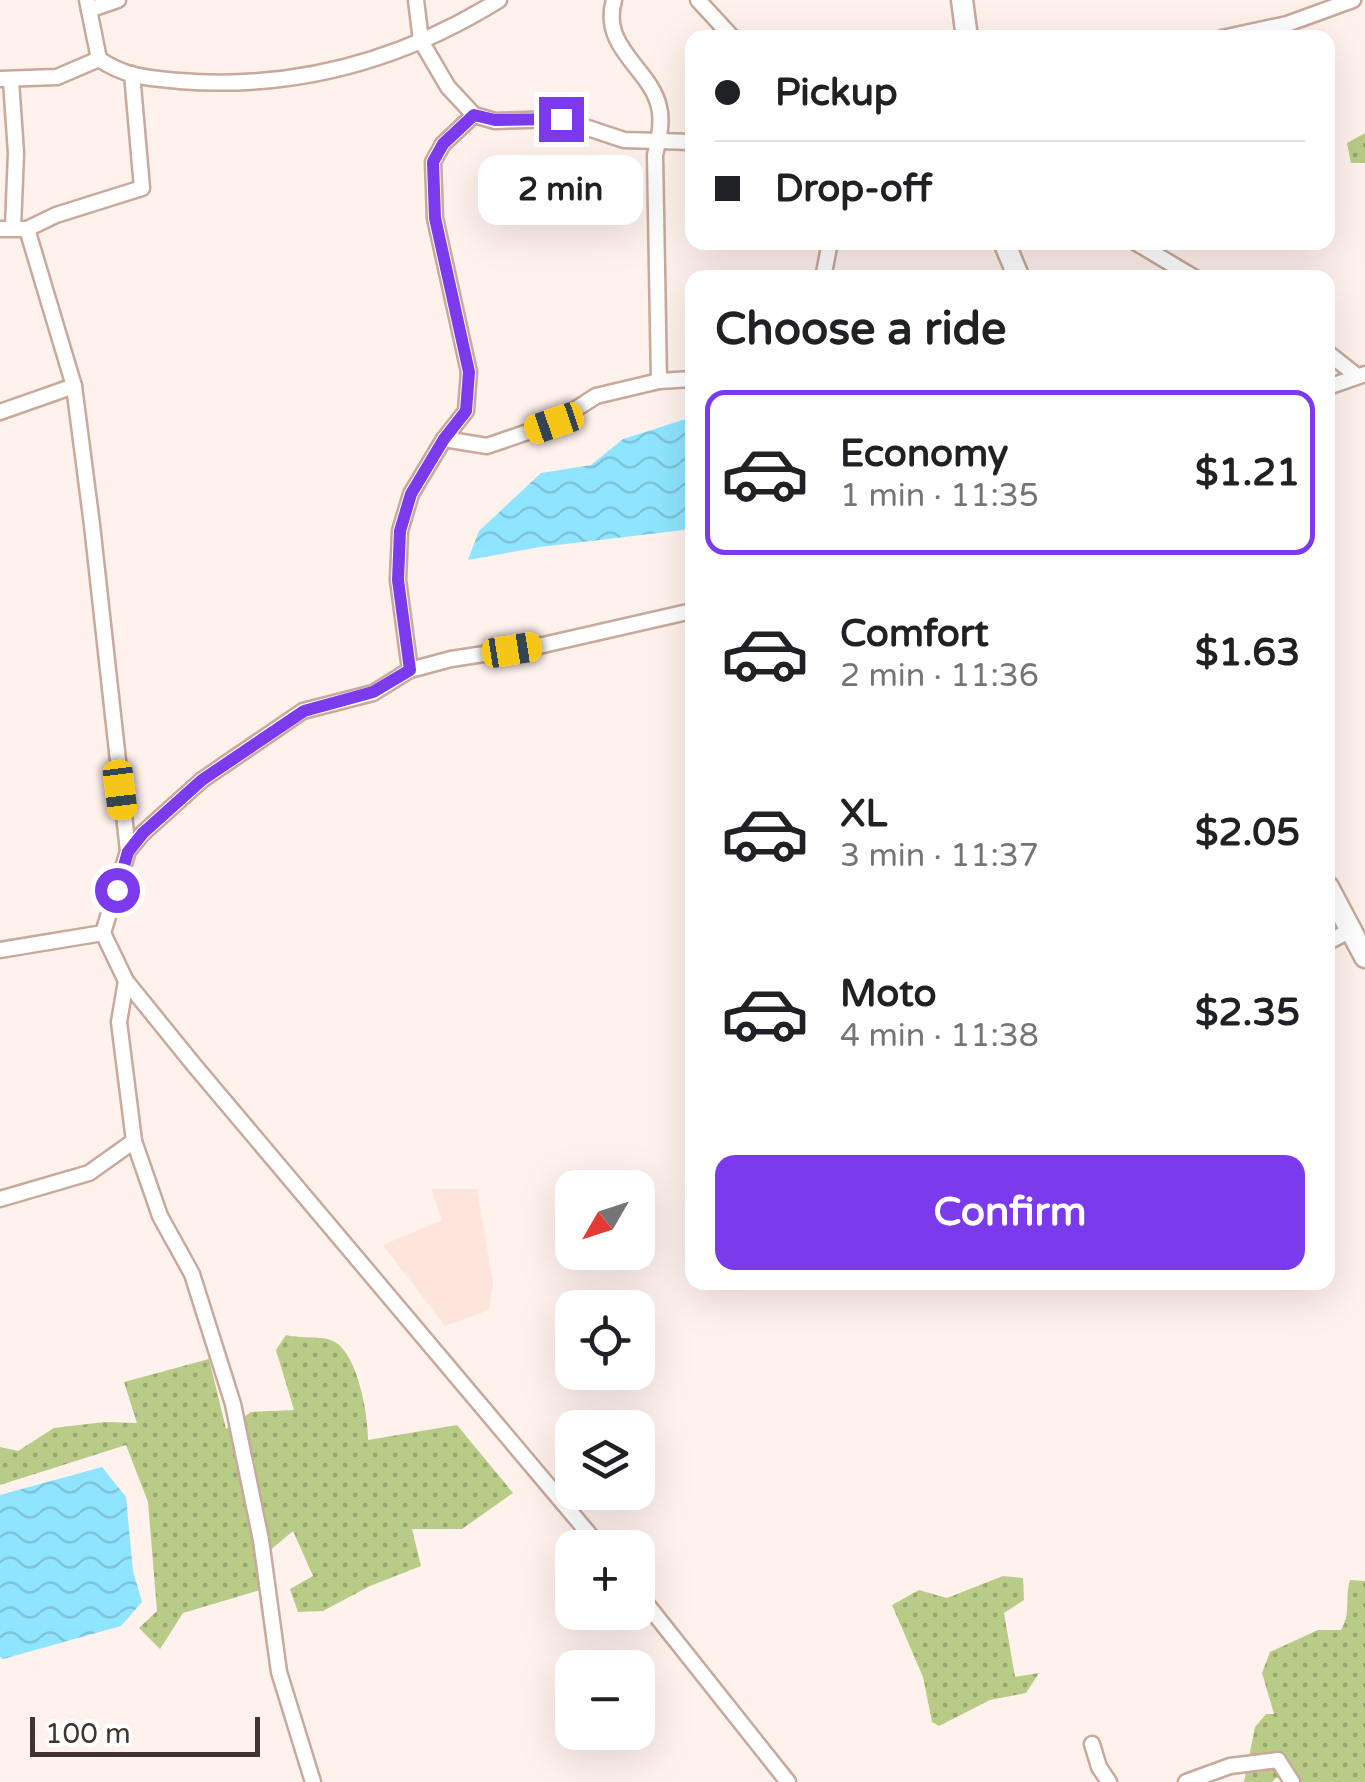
<!DOCTYPE html>
<meta charset="utf-8">
<style>
body{margin:0;font-family:"Varela Round",sans-serif;background:#f6f6f6;color:#202124;height:100vh;display:flex;flex-direction:column;font-size:38px;white-space:nowrap}
*{box-sizing:border-box;margin:0}
p{font-size:32px;color:#757577}
.icon{flex:none;width:55px;height:55px;fill:none;stroke:currentColor;stroke-width:2;stroke-linecap:round;stroke-linejoin:round}
.map{position:relative;flex:1;overflow:hidden}
.panel{position:absolute;left:685px;top:270px;width:650px;height:1020px;display:flex;flex-direction:column;background:#fff;border-radius:20px;box-shadow:0 10px 40px #0002}
.panel>*{flex:none}
.hud{position:absolute;left:685px;top:30px;width:650px;height:220px;border-radius:20px;box-shadow:0 10px 40px #0002;display:grid;align-content:center;height:220px;padding:0 30px;background:#fff}
.needle{width:65px;rotate:231deg}
.buttons{position:absolute;left:555px;top:1170px;display:grid;gap:20px}
.buttons a{display:grid;place-items:center;width:100px;height:100px;border-radius:20px;background:#fff;box-shadow:0 10px 40px #0002;font-size:50px}
.scale{position:absolute;left:30px;bottom:25px;width:230px;box-sizing:border-box;padding-left:10px;border:5px solid #423530;border-top:0;font-size:28px;line-height:35px;white-space:nowrap;color:#423530;-webkit-text-stroke:8px #fff;paint-order:stroke}
.end{position:absolute;width:45px;height:45px;margin:-22px;border:12px solid #7c3aed;background:#fff;box-shadow:0 0 0 5px #fff}
.from{border-radius:50%}
.bubble{position:absolute;height:70px;border-radius:20px;background:#fff;box-shadow:0 10px 40px #0002;font-size:32px;font-weight:700;line-height:70px;text-align:center}
.car{position:absolute;width:30px;height:60px;margin:-30px -15px;border-radius:12px;box-shadow:0 0 8px 2px #0007;background:linear-gradient(#f5c518 24%,#345 0 40%,#f5c518 0 76%,#345 0 86%,#f5c518 0)}
.hud b{display:flex;align-items:center;gap:35px;height:95px;font-size:38px}
.hud b+b{border-top:2px solid #e0e0e0}
.hud i{width:25px;height:25px;background:#202124}
ul{padding:0;list-style:none}
li{display:flex;align-items:center;gap:30px;height:165px;margin:0 20px 15px;padding:0 10px;border:5px solid transparent;border-radius:20px}
li div{flex:1}
li b{display:block;font-size:38px}
li em{font-style:normal;font-weight:700}
li.on{border-color:#7c3aed}
li>.icon{width:90px;height:90px;stroke-width:1.5}
h2{padding:0 30px;font-size:45px;line-height:120px}
.button{display:flex;gap:20px;margin-top:auto;padding:20px 30px}
.button a{flex:1;height:115px;border-radius:20px;background:#7c3aed;color:#fff;font-size:40px;font-weight:700;line-height:115px;text-align:center}
.map>svg:first-child{display:block}
.built{fill:#fee5db}
.grass{fill:url(#grass-dots)}
.water{fill:url(#water-waves)}
.lines{fill:none;stroke-linecap:round;stroke-linejoin:round}
.street-casing{stroke:#c8a99c;stroke-width:19}
.secondary-casing{stroke:#c8a99c;stroke-width:25}
.street{stroke:#fff;stroke-width:14}
.secondary{stroke:#fff;stroke-width:20}
.route{stroke:#7c3aed;stroke-width:12}
</style>
<div class="map">
<svg width="1365" height="1782" viewBox="0 0 1365 1782">
<defs>
<pattern id="grass-dots" width="8" height="8" patternUnits="userSpaceOnUse" patternTransform="scale(2.5)"><rect width="8" height="8" fill="#b8cc87"/><path d="M2 2h.1M6 6h.1" fill="none" stroke="#97a66f" stroke-width="1.8" stroke-linecap="round"/></pattern>
<pattern id="water-waves" width="16" height="10" patternUnits="userSpaceOnUse" patternTransform="scale(2.5)"><rect width="16" height="10" fill="#8fe5ff"/><path d="M0 5q4-4 8 0t8 0" fill="none" stroke="#7dc5db"/></pattern>
</defs>
<rect width="100%" height="100%" fill="#fff1ec"/>
<path class="built" d="M431 1189H477L493 1283 489 1310 445 1326 383 1245 442 1220Z"/>
<g class="grass">
<path d="M1365 133V163H1351L1347 143Z"/>
<path d="M286 1335C301 1339 323 1335 335 1342 358 1356 368 1414 368 1440L457 1425 513 1493 462 1529H412L421 1566 370 1586 323 1611 298 1612 290 1589 313 1576 293 1531 255 1563 260 1590 183 1613 160 1649 139 1628 157 1611 148 1502 126 1445 0 1485V1447L18 1451 54 1428 105 1422 137 1423 124 1382 209 1359 226 1429 251 1412 294 1410 276 1350Z"/>
<path d="M1003 1576 1023 1578 1024 1600 1004 1613 1015 1677 1039 1673 1026 1693 990 1700 939 1726 932 1722 923 1677 892 1605 919 1590 947 1598Z"/>
<path d="M1350 1580 1365 1581V1782H1301L1300 1779 1276 1778 1272 1782H1244L1255 1727 1266 1714H1274L1262 1673 1270 1652 1318 1630H1341C1352 1611 1344 1600 1350 1580Z"/>
</g>
<g class="water">
<path d="M692 417V529L540 547 468 560 479 531 541 473 591 465 623 439Z"/>
<path d="M102 1467 126 1497 133 1571 142 1602 121 1626 3 1659 0 1657V1495Z"/>
</g>
<g class="lines">
<g class="street-casing">
<g id="street">
<path d="M87 0 99 59C125 77 148 78 179 81 294 90 401 61 499 0"/>
<path d="M416 0 421 41 448 87 474 115 495 121 561 119 624 140 692 142"/>
<path d="M614 0C600 48 651 69 659 107 663 122 659 140 655 155L659 381"/>
<path d="M698 0 733 38"/>
<path d="M89 10 118 0"/>
<path d="M1222 38 1287 24 1353 0"/>
<path d="M0 79 57 77 99 59"/>
<path d="M11 81 16 153 13 227"/>
<path d="M0 229H27L56 215 142 188 132 74"/>
<path d="M27 229 74 386 92 525 128 851"/>
<path d="M1135 242 1195 278"/>
<path d="M823 278 830 242"/>
<path d="M1328 353 1356 375"/>
<path d="M1328 387 1365 374"/>
<path d="M0 412 74 386"/>
<path d="M444 439 487 446 554 423 596 396 659 381 692 379"/>
<path d="M410 670 398 580 400 531 411 494 444 439 466 411 469 372 435 218 433 162 443 144 474 115"/>
<path d="M103 933 126 981 194 1065 601 1548"/>
<path d="M1328 942 1351 930"/>
<path d="M0 950 103 933 128 851 143 833 202 780 303 711 373 693 410 670 451 659 543 645 692 611"/>
<path d="M126 981 119 1022 134 1141 160 1216 192 1274 233 1404 261 1540 279 1672 313 1782"/>
<path d="M0 1199 89 1173 134 1141"/>
<path d="M638 1593 788 1782"/>
<path d="M1092 1744 1099 1767 1109 1782"/>
<path d="M1186 1782 1230 1766 1278 1760 1292 1782"/>
</g>
</g>
<g class="secondary-casing">
<g id="secondary">
<path d="M962 0 967 38"/>
<path d="M1004 242 1019 278"/>
<path d="M1328 887 1365 957"/>
</g>
</g>
<use href="#street" class="street"/>
<use href="#secondary" class="secondary"/>
</g>
<g class="lines">
<path class="route" d="M117 890 128 852 143 833 202 780 304 711 373 692 410 670 398 580 400 531 411 494 444 439 466 411 469 372 435 218 433 162 443 144 474 115 495 120 561 119"/>
</g>
</svg>
<div class="buttons">
<a><svg class="needle" viewBox="-14 -14 28 28"><path d="M0-13l5 13h-10z" fill="#e53935"/><path d="M0 13l5-13h-10z" fill="#757577"/></svg></a>
<a><svg class="icon" aria-label="locate" viewBox="0 0 24 24"><circle cx="12" cy="12" r="6"/><path d="M12 2v4M12 18v4M2 12h4M18 12h4"/></svg></a>
<a><svg class="icon" aria-label="layers" viewBox="0 0 24 24"><path d="M12 4l9 5-9 5-9-5zM3 14l9 5 9-5"/></svg></a>
<a>+</a>
<a>−</a>
</div>
<div class="scale">100 m</div>
<i class="end from" style="left:117px;top:890px"></i>
<i class="end" style="left:561px;top:119px"></i>
<div class="bubble" style="left:478px;top:155px;width:165px">2 min</div>
<i class="car" style="left:554px;top:423px;rotate:251deg"></i>
<i class="car" style="left:512px;top:650px;rotate:81deg"></i>
<i class="car" style="left:120px;top:790px;rotate:173deg"></i>
<div class="hud">
<b><i class="from"></i>Pickup</b>
<b><i></i>Drop-off</b>
</div>
<section class="panel">
<h2>Choose a ride</h2>
<ul>
<li class="on"><svg class="icon" aria-label="car" viewBox="0 0 24 24"><path d="M5 17H2v-5l4-1 3-4h7l3 4 3 1v5h-3M9 17h6M6 11h13"/><circle cx="7" cy="17" r="2"/><circle cx="17" cy="17" r="2"/></svg><div><b>Economy</b><p>1 min · 11:35</p></div><em>$1.21</em></li>
<li><svg class="icon" aria-label="car" viewBox="0 0 24 24"><path d="M5 17H2v-5l4-1 3-4h7l3 4 3 1v5h-3M9 17h6M6 11h13"/><circle cx="7" cy="17" r="2"/><circle cx="17" cy="17" r="2"/></svg><div><b>Comfort</b><p>2 min · 11:36</p></div><em>$1.63</em></li>
<li><svg class="icon" aria-label="car" viewBox="0 0 24 24"><path d="M5 17H2v-5l4-1 3-4h7l3 4 3 1v5h-3M9 17h6M6 11h13"/><circle cx="7" cy="17" r="2"/><circle cx="17" cy="17" r="2"/></svg><div><b>XL</b><p>3 min · 11:37</p></div><em>$2.05</em></li>
<li><svg class="icon" aria-label="car" viewBox="0 0 24 24"><path d="M5 17H2v-5l4-1 3-4h7l3 4 3 1v5h-3M9 17h6M6 11h13"/><circle cx="7" cy="17" r="2"/><circle cx="17" cy="17" r="2"/></svg><div><b>Moto</b><p>4 min · 11:38</p></div><em>$2.35</em></li>
</ul>
<div class="button"><a>Confirm</a></div>
</section>
</div>
